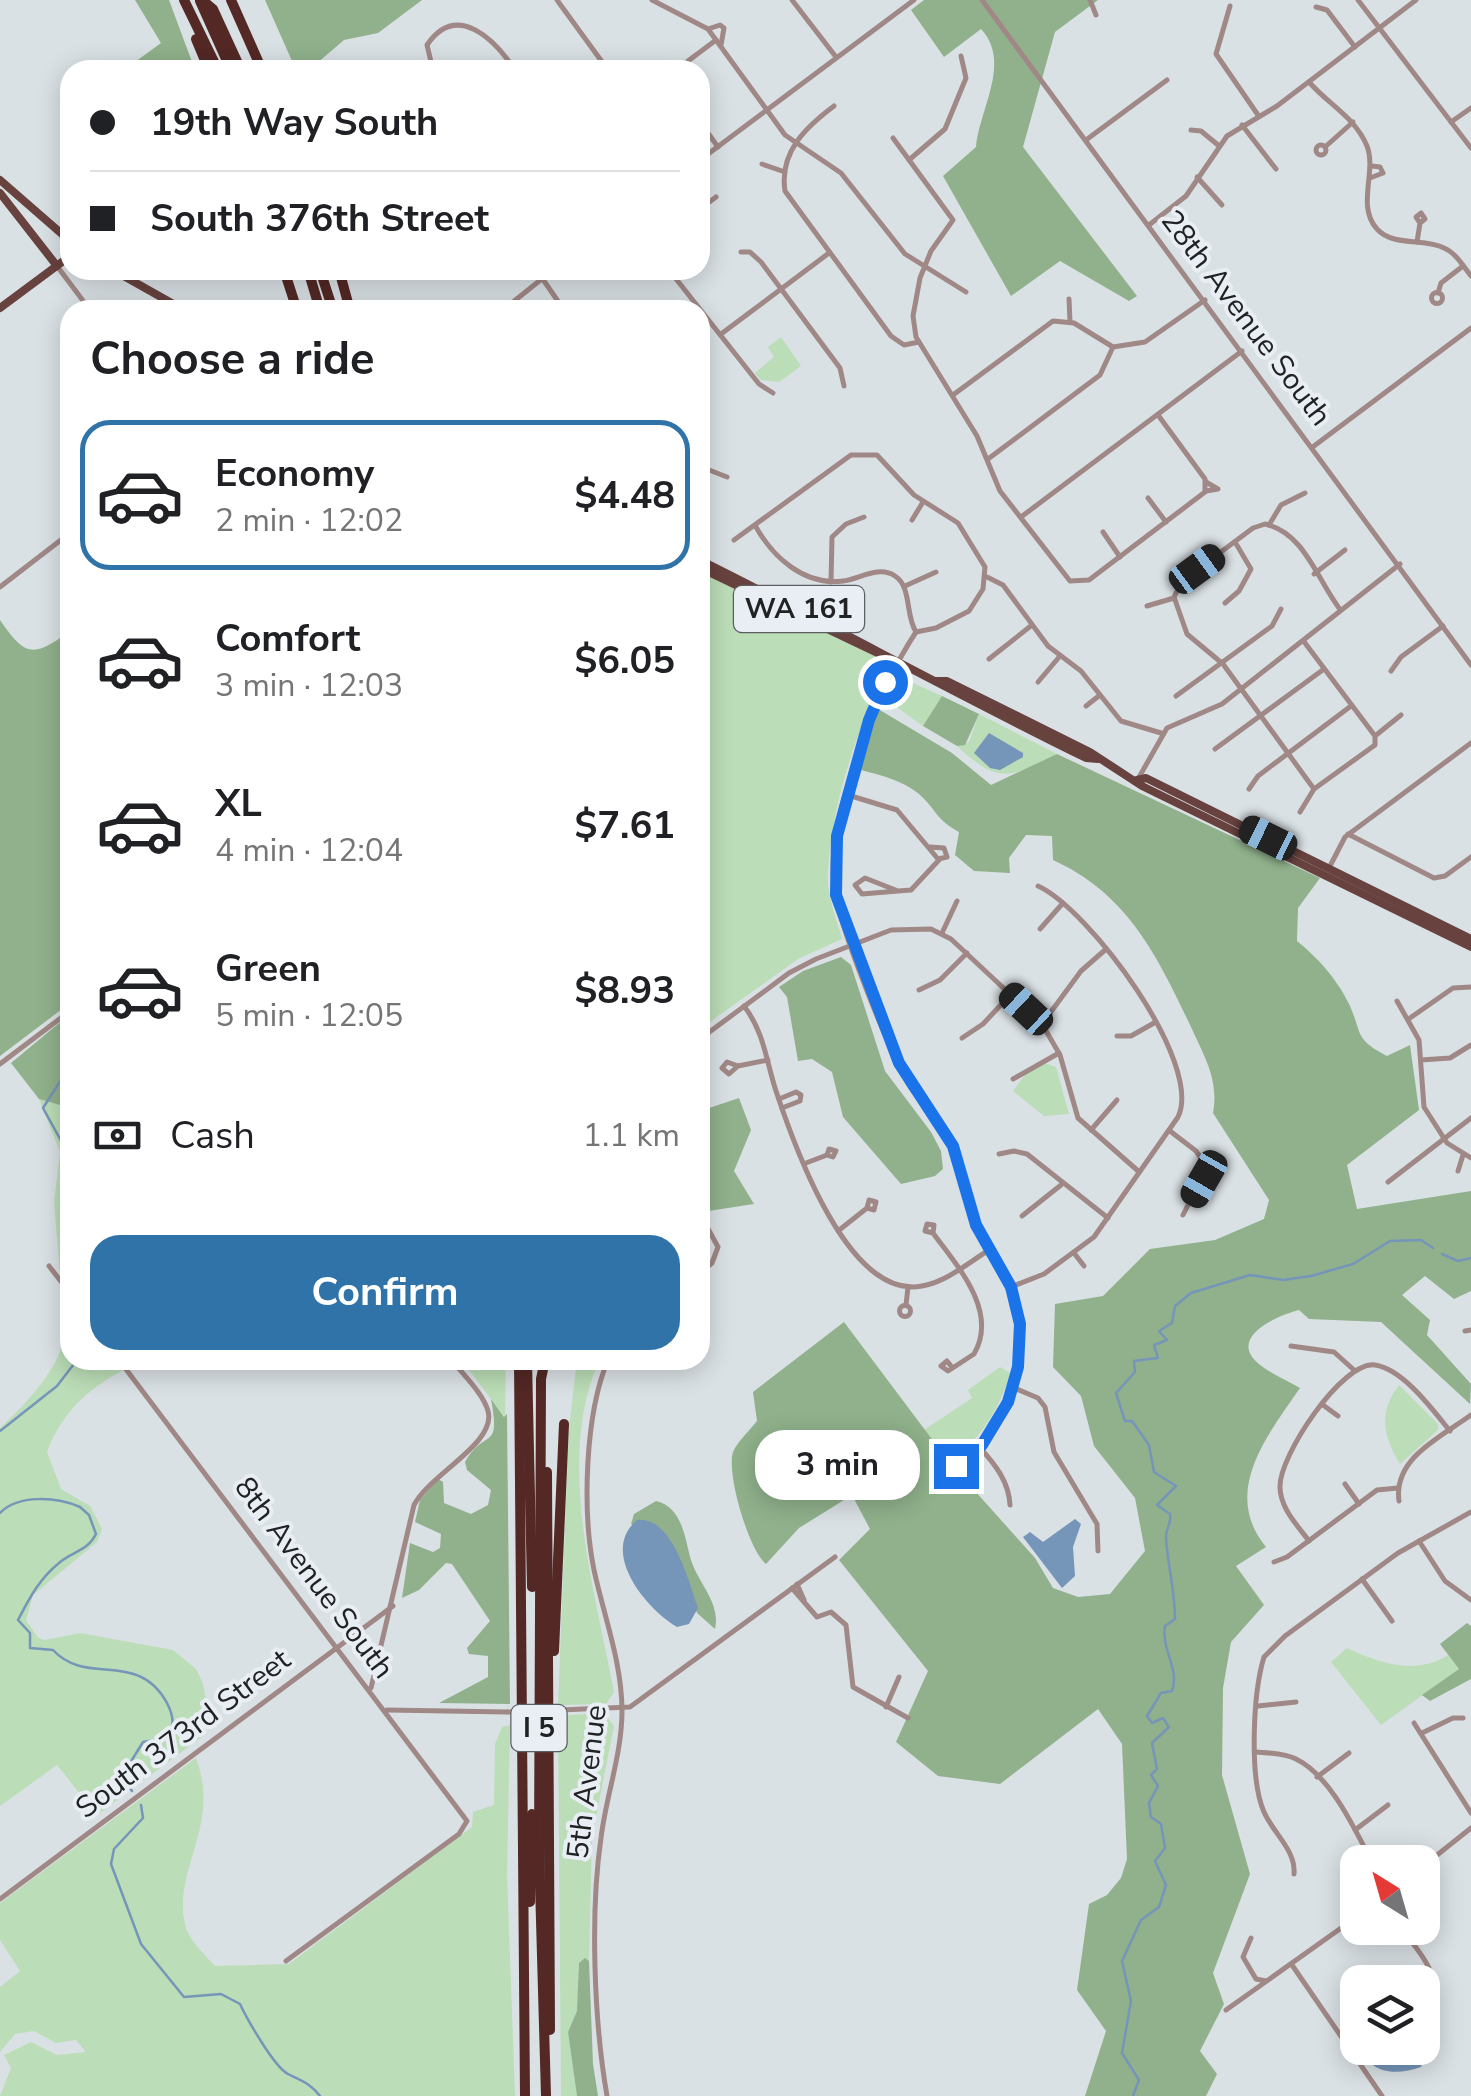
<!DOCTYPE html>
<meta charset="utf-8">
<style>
body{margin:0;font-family:"Nunito Sans",sans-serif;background:#f2f2f2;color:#202124;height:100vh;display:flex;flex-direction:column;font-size:38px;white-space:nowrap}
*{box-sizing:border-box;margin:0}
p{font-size:32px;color:#757577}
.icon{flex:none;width:55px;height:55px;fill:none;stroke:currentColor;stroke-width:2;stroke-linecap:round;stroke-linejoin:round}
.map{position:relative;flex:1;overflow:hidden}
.side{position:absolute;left:60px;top:300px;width:650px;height:1070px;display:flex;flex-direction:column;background:#fff;border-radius:30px;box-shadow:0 5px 25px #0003}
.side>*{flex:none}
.top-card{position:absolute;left:60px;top:60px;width:650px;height:220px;border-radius:30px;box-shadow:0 5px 25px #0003;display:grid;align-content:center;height:220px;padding:0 30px;background:#fff}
.needle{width:65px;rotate:323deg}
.tools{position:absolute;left:1340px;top:1845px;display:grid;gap:20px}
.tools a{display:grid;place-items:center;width:100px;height:100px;border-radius:20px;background:#fff;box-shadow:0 5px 25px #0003;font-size:50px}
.end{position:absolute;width:45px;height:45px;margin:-22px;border:12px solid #1a73e8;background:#fff;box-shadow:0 0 0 5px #fff}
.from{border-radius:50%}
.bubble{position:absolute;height:70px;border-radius:30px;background:#fff;box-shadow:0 5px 25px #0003;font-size:32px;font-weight:700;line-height:70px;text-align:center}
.car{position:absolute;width:30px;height:60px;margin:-30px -15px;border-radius:12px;box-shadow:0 0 8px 2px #0007;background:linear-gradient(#222 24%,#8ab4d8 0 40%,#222 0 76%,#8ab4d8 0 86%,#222 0)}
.top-card b{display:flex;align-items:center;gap:35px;height:95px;font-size:38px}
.top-card b+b{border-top:2px solid #e0e0e0}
.top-card i{width:25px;height:25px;background:#202124}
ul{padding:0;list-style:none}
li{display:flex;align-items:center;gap:30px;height:150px;margin:0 20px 15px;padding:0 10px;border:5px solid transparent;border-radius:30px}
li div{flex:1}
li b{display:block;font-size:38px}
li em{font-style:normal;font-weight:700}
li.active{border-color:#2f73a8}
li>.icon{width:90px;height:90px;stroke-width:1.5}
h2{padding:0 30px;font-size:45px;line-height:120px}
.pay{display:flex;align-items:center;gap:25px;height:110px;padding:0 30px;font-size:38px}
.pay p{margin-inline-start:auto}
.action{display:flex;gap:20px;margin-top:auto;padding:20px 30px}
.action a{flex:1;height:115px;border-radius:30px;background:#2f73a8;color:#fff;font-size:40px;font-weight:700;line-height:115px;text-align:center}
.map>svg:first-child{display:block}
.green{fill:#bbddb7}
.forest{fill:#90b18c}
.water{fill:#7595b9}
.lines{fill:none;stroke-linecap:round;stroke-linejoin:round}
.stream{stroke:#7595b9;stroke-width:2.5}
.minor{stroke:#a08886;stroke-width:5}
.major{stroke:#68423e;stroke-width:8}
.highway{stroke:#532825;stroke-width:10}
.minor-bridge{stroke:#a08886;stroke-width:5}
.route{stroke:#1a73e8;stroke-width:12}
.labels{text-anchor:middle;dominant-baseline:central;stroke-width:8;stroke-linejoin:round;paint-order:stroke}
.shield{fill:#e8eef3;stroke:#5c5f62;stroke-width:2.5}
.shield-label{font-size:28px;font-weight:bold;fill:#202224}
.street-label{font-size:30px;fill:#202224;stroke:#e8eef3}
</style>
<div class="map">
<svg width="1471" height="2096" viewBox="0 0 1471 2096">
<rect width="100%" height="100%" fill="#dae1e5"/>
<g class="green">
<path d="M781 337 801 366 779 382 761 380 755 373 774 357 768 347Z"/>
<path d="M700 572 890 663C858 724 832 802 828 871 826 894 836 917 842 939L798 959 700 1029Z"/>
<path d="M897 676 942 696 923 726 884 698Z"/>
<path d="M979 714 1057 754C1008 780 997 783 957 746L969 742Z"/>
<path d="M1045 1063 1056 1067 1069 1114 1044 1116 1013 1091 1027 1072Z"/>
<path d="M39 1099 70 1108V1287L60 1273 54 1202 60 1152Z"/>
<path d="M61 1289 70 1302V1360H114L122 1371C87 1389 61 1414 47 1452L61 1489 90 1506 102 1529 97 1542 33 1595 26 1620 38 1638 45 1640 80 1633 173 1650 196 1669 203 1684 207 1705 203 1736 97 1815 57 1765 0 1806V1428C25 1405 64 1365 65 1329 66 1316 62 1302 61 1289Z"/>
<path d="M461 1360H506L505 1417Z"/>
<path d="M577 1360 599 1361C555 1460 595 1590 614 1692L606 1704 558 1705 569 1428Z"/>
<path d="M1000 1367 1010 1373C998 1413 981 1437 949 1463L924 1430 972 1398 968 1390Z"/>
<path d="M1399 1385 1438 1424V1430L1400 1464C1383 1436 1378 1412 1399 1385Z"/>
<path d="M1347 1648C1379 1663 1415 1676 1448 1655L1459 1669 1381 1725 1331 1662Z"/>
<path d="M604 1713 614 1726 592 1837 589 1961 579 1963 578 2011 568 2032 577 2096H561L558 1716Z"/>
<path d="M510 1725 507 1874 515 2096H0L11 2068 4 2055 31 2042 57 2055 86 2052 76 2040 56 2043 34 2031 15 2034 0 2052V1987L20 1971 0 1940V1903L196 1758C222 1826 170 1873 186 1928 190 1941 206 1956 215 1966L289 1964 472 1827 473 1812 494 1805 495 1744 502 1727Z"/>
</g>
<g class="forest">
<path d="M135 0H169L195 70H124L161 43Z"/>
<path d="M265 0H422L378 33 344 40 309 70H296Z"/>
<path d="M924 0H1098L1055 32 1023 147 1137 296 1129 301 1060 261 1011 296 943 176 976 147C979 110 1012 62 981 29L944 57 911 10Z"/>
<path d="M0 620C26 658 34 657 70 631V1003L0 1056Z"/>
<path d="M942 696 979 714 965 745 957 746 923 726Z"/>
<path d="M878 709 952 753 991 785 1057 754 1320 878 1298 908 1297 941C1316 956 1337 979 1348 1002 1363 1032 1352 1038 1387 1056L1410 1045 1419 1110 1347 1165 1357 1209 1471 1191V1291L1454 1299 1425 1276 1402 1295 1430 1320 1427 1335 1471 1384 1470 1404 1381 1322 1309 1319 1299 1310C1279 1315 1226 1337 1259 1364 1271 1374 1287 1380 1300 1388 1267 1436 1221 1492 1266 1547L1236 1566 1264 1605 1231 1642 1223 1688 1222 1775 1250 1874 1213 1973 1224 2004 1200 2051 1217 2074 1206 2096H1085L1106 2031 1077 1990 1089 1904 1107 1895 1121 1878 1127 1859 1122 1744 1098 1709 1000 1784 938 1776 896 1742 928 1671 839 1560 870 1529 852 1495 799 1528 766 1564C749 1551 726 1473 733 1452 737 1442 750 1430 757 1421L753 1392 844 1322 949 1462 1035 1558 1053 1588 1078 1597 1110 1594 1145 1551 1135 1498 1094 1446 1081 1396 1053 1367 1055 1304 1103 1296 1150 1249 1215 1240 1264 1219 1269 1200 1213 1113C1219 1080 1205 1058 1191 1027 1158 957 1128 894 1053 860L1052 836 1026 835 1009 858 1010 873 974 871 955 855 959 832C934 818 937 810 919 794 904 781 880 775 861 770Z"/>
<path d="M841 957 851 965 885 1071 931 1132 941 1151 943 1169 935 1176 901 1184 843 1117 832 1072 812 1059 798 1061 787 997 779 987 803 971Z"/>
<path d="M70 1014V1108L39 1099 11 1063Z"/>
<path d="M739 1098 751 1130 734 1171 754 1204 702 1212 700 1111Z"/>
<path d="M491 1399 504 1417 507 1414 510 1704 439 1703 488 1677V1656L469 1654 467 1648 490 1621 452 1564 446 1563 419 1590 402 1598 410 1543 433 1552 440 1548 441 1534 415 1522 420 1500 438 1479 443 1482 444 1503 471 1514 488 1505 491 1490 467 1470 465 1462C485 1427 501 1453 491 1399Z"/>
<path d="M656 1501C683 1507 685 1540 691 1560 698 1583 721 1603 715 1629L697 1613 677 1553 631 1524 634 1514Z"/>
<path d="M1467 1623 1471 1626V1679L1430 1701 1422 1695 1459 1669 1440 1644Z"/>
<path d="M585 1958 589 1961 593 2064 598 2096H577L568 2032 577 2011 579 1963Z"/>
</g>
<g class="water">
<path d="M989 733 1023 753V757L1000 770 990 768 974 753Z"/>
<path d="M1075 1519 1081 1524 1073 1547 1075 1576 1062 1588 1023 1537 1030 1532 1043 1542Z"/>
<path d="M637 1520C672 1515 689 1582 698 1608L689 1624 677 1627C646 1609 599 1552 637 1520Z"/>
<path d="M1423 2021 1429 2047 1421 2067C1396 2076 1370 2074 1361 2048H1422Z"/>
</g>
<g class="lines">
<g class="stream">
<path d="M60 1028 70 1045"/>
<path d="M70 1066 43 1108 70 1157"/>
<path d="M1442 1254 1458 1261 1471 1258"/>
<path d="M0 1431 57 1386 77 1360"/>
<path d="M0 1513C18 1494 57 1497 80 1507L89 1515 96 1534C87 1552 72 1551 59 1563 39 1579 29 1599 18 1620L30 1633V1648L53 1650C87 1687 138 1649 167 1703 174 1717 175 1725 166 1738L143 1742 122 1776 132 1791"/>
<path d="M141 1805 143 1818 114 1849 111 1864 141 1944 184 1997 221 1994 240 2004C246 2017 274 2067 288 2074 302 2081 310 2083 320 2096"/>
<path d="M1133 2096 1139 2080 1122 2053 1131 2001 1122 1961 1141 1920 1159 1907 1166 1885 1155 1861 1165 1848 1161 1824 1151 1817 1149 1803 1158 1786 1151 1775 1157 1769 1152 1743 1169 1727 1163 1718 1152 1723 1147 1716 1161 1693 1172 1691C1180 1669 1161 1650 1165 1626L1175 1619C1175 1590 1167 1561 1166 1537 1166 1526 1172 1524 1170 1514L1157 1505 1176 1486 1154 1472 1149 1445 1132 1421H1125L1116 1393 1135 1372 1134 1361 1158 1358 1154 1345 1167 1340 1159 1331 1172 1323 1175 1306 1191 1293 1250 1275 1283 1280 1311 1276 1353 1264 1390 1241 1421 1240 1433 1248"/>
</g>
<g class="minor">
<path d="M557 0 608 70"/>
<path d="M652 0 708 29 785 135 841 173 905 254 966 292"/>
<path d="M792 0 836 57"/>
<path d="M982 0 1471 665"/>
<path d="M1090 0 1096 15"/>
<path d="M1358 0 1471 148"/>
<path d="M1230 6 1216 54 1258 115"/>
<path d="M1316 7 1327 10 1355 47"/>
<path d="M708 29 720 25 724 28 721 45"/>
<path d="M433 70 427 45C457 1 495 40 515 70"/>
<path d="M676 70 716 40"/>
<path d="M1309 82C1328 104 1355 117 1367 146 1377 172 1356 206 1377 229 1393 247 1425 238 1444 248 1456 253 1463 266 1471 276"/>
<path d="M834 106C806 127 779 152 785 191L891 336 904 345 919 342"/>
<path d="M700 122 718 147"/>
<path d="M1451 122 1471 108"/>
<path d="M1242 125 1276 169"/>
<path d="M1191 130 1201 131 1218 145"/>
<path d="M893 138 953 220 931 251 920 278 913 316 916 337 977 436 1000 491 1070 581 1089 580 1205 492V479L1158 415"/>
<path d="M1086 140 1167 80"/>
<circle cx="1321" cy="150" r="5"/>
<path d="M1325 147 1353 122"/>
<path d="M700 160 914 0"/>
<path d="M909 160 945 129 966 78 961 56"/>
<path d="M762 164 785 172"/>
<path d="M1197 177 1222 205"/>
<path d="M1370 178 1383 173 1380 167 1372 166"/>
<path d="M700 209 716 197"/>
<path d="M1149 225 1186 196 1227 136 1277 106 1416 0"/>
<path d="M1417 242 1420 223 1425 219 1421 213 1416 217 1420 223"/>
<path d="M741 252H750L761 262 840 368 844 386"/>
<path d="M57 266 90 310"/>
<path d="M669 270 759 384 773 393"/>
<path d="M542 278 564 310"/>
<circle cx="1437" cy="298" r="5.5"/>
<path d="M1438 293 1441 283 1463 266"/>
<path d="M1069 299 1070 322"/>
<path d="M503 310 553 270"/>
<path d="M721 334 829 253"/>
<path d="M953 395 1053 321 1074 323 1113 347"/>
<path d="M700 429 705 459 700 476"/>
<path d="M1314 446 1471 328"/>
<path d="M988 459 1100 375 1113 347 1145 342 1205 300"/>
<path d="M704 468 727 477"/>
<path d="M1206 491 1218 489 1206 482"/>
<path d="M1148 498 1166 522"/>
<path d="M1021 517 1242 351"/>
<path d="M912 520 923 502"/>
<path d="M1269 525 1281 505 1305 493"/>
<path d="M756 527C773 557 804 586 843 581 859 579 879 565 895 576 912 587 905 615 916 632"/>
<path d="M1103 532 1120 557"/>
<path d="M734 540 851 455H877L914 495 958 523 985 567 983 589 969 611 936 628 916 632"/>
<path d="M1314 574 1345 550"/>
<path d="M987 577 1003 585 1048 646 1081 671 1121 721 1161 733"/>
<path d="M831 582 832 537 846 524 864 517"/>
<path d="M905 586 936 572"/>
<path d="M0 587 70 533"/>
<path d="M1225 603 1239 591 1251 569 1235 542"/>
<path d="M1147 606 1174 598"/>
<path d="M916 632C877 691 826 815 834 887 839 927 888 1048 909 1085 922 1106 942 1123 953 1146 964 1171 966 1200 976 1226 986 1249 1004 1268 1013 1292 1036 1357 1009 1426 956 1466"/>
<path d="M1305 643 1375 736"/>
<path d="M989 659 1032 625"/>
<path d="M1391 671 1401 657 1443 626"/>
<path d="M1038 682 1060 656"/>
<path d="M1176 696 1272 626 1281 609"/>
<path d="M1086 706 1100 695"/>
<path d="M1215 749 1324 669"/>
<path d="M1138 779 1167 728 1222 704 1400 564"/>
<path d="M1249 789 1258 776 1351 706"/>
<path d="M1314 789 1223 664 1187 634 1174 597 1182 581 1253 528 1265 524C1304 533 1316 577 1339 608"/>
<path d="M848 795 897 810 938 859 947 857 944 848 930 847"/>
<path d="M1300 812 1314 789 1375 745V736L1401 715"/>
<path d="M1348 834 1434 878 1445 876 1471 857"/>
<path d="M1329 868 1345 837 1471 743"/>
<path d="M898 891 862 894 855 885 865 878 898 891 911 890 939 860"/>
<path d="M1040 929 1063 903"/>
<path d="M942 933 957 901"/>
<path d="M919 990 940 980 967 953"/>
<path d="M1397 1001 1419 1040 1424 1107 1447 1143 1471 1158"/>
<path d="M744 1006C764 1032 766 1060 776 1091 794 1145 848 1300 922 1286 946 1282 968 1263 989 1250"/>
<path d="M1410 1018 1453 988 1471 987"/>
<path d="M1042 1024 1081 971 1105 950"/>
<path d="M1117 1036H1131L1154 1023"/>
<path d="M962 1038 983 1024 1011 994"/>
<path d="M700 1039 789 973 816 959 891 930 931 929 951 939 1042 1024 1060 1055 1078 1118 1137 1170"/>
<path d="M1421 1060 1450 1058 1471 1045"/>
<path d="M0 1064 70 1011"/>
<path d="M738 1066 729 1074 722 1068 727 1062 738 1066 768 1060"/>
<path d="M1013 1079 1059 1053"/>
<path d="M779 1099 796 1092 801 1095 800 1101 782 1108"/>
<path d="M1091 1130 1117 1100"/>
<path d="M1170 1131 1196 1151 1207 1167 1183 1215"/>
<path d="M829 1149 836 1151 833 1157 827 1155Z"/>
<path d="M999 1154 1014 1151 1027 1154 1108 1218"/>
<path d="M806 1163 827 1155"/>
<path d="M1458 1171 1463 1155"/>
<path d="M1388 1182 1471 1118"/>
<path d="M700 1214 718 1247 712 1263 700 1274"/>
<path d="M1022 1216 1061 1185"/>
<path d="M838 1231 867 1208 869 1200 876 1202 874 1210 867 1208"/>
<path d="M933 1233 934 1225 927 1224 925 1231 933 1233C957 1266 999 1311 974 1354L948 1371 941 1366 947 1361 951 1366"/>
<path d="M1074 1253 1084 1266"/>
<path d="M49 1266 70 1293"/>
<path d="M1011 1287 1044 1274 1094 1237 1178 1117C1204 1063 1089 909 1038 886"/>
<path d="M906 1305 908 1287"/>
<circle cx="905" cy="1311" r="5.5"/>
<path d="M1465 1331 1471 1330"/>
<path d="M1291 1346 1334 1352 1354 1370"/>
<path d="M119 1360 467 1821 459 1834 286 1961"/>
<path d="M1014 1388 1038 1398 1045 1407 1054 1452 1097 1524 1098 1551"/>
<path d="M1323 1405 1338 1416"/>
<path d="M980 1448C995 1464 1009 1482 1010 1505"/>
<path d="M1345 1484 1359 1504"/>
<path d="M1399 1501C1393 1458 1441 1437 1471 1415"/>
<path d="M1309 1541C1298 1526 1280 1508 1280 1487 1279 1456 1342 1361 1375 1365 1403 1369 1433 1410 1450 1431"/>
<path d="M1419 1541 1445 1581 1471 1600"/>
<path d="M1274 1562 1287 1557 1377 1490 1398 1488"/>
<path d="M1362 1579 1392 1621"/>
<path d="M797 1584 804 1600"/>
<path d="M792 1588 817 1617 831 1612 846 1625 853 1687 908 1718"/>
<path d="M371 1688 414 1505C430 1474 497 1443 488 1411 483 1393 463 1375 452 1360"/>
<path d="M1258 1706 1296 1702"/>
<path d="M886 1707 899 1677"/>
<path d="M387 1710 507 1712"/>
<path d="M560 1710 630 1707 835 1557"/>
<path d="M1414 1723 1471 1813"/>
<path d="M1422 1733 1453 1718H1463"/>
<path d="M1256 1752C1268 1753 1284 1753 1296 1759 1331 1776 1355 1830 1372 1862"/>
<path d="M1317 1777 1349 1753"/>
<path d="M1355 1830 1388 1805"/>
<path d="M1422 1867 1471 1828"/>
<path d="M1294 1874C1296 1850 1273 1833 1264 1812 1249 1778 1253 1693 1264 1657L1285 1636 1398 1553 1471 1512"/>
<path d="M0 1899 393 1606"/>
<path d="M1403 1930C1417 1951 1449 1980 1422 2001"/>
<path d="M1251 1938 1243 1957 1256 1979 1266 1981"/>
<path d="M1292 1965 1382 2096"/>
<path d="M1352 1973 1358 1991"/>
<path d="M1226 2010 1358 1916"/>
<path d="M1340 2034 1358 2022"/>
<path d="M607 2096C594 2021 590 1913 601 1838 606 1796 622 1754 622 1711 622 1663 604 1616 594 1570 582 1511 585 1414 608 1360"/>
</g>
<g class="major">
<path d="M0 180 70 241"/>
<path d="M0 193 57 266"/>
<path d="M113 270 184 310"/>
<path d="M0 308 70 256"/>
<path d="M700 560C831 625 955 694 1086 758L1098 759"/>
<path d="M700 568 892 660"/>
<path d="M936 681H947L1090 752 1142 786 1471 947"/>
<path d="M1137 780 1146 778 1471 939"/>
</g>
<g class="highway">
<path d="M184 0 218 70"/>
<path d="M202 0 213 9 241 70"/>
<path d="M231 0 262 70"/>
<path d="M200 1 231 70"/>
<path d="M196 39 209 70"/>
<path d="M284 270 297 310"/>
<path d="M308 270 320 310"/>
<path d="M320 270 333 310"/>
<path d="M339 270 350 310"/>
<path d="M519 1360 525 2096"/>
<path d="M527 1360 532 1587"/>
<path d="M545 1360 541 1379 539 1850 546 2096"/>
<path d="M547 1472 550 2030"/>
<path d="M554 1651 564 1424"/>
<path d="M530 1902 532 1814"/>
</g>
<path class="minor-bridge" d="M507 1712 560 1710"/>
</g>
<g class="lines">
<path class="route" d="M885 682 869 720 837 836 836 895 899 1063 953 1146 976 1225 1011 1287 1020 1324 1018 1367 1008 1402 982 1445 956 1466"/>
</g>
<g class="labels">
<g class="shield">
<rect x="734" y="586" width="130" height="46" rx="8"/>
<rect x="511.5" y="1705" width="55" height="46" rx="8"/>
</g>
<g class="shield-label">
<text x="799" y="609">WA 161</text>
<text x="539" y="1728">I 5</text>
</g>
<g class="street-label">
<text transform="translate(1246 318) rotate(53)">28th Avenue South</text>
<text transform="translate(314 1578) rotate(53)">8th Avenue South</text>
<text transform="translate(183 1734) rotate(-37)">South 373rd Street</text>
<text transform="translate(587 1782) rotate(-83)">5th Avenue</text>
</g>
</g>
</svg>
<div class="tools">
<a><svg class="needle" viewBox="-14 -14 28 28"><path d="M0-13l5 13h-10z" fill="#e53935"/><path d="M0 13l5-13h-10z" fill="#757577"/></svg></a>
<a><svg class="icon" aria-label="layers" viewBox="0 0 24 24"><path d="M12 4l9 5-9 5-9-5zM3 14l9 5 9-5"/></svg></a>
</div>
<i class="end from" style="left:885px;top:682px"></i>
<i class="end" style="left:956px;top:1466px"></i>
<div class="bubble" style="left:755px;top:1430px;width:165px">3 min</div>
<i class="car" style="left:1197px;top:569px;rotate:54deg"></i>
<i class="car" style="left:1268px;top:838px;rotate:296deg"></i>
<i class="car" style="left:1026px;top:1009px;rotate:313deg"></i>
<i class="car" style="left:1204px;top:1179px;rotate:210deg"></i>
<div class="top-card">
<b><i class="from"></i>19th Way South</b>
<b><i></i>South 376th Street</b>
</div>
<section class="side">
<h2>Choose a ride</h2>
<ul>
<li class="active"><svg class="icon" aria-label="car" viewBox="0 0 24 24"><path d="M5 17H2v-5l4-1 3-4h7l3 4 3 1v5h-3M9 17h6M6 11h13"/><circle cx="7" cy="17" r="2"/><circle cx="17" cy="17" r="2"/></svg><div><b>Economy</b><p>2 min · 12:02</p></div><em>$4.48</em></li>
<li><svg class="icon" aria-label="car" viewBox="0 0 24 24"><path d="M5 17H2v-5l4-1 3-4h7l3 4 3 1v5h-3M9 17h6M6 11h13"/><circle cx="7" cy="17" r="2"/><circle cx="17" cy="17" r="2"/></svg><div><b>Comfort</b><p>3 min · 12:03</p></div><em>$6.05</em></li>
<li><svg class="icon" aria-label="car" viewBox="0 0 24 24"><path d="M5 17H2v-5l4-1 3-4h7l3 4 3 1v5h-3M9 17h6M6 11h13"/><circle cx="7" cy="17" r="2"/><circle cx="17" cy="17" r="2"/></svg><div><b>XL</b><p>4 min · 12:04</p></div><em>$7.61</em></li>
<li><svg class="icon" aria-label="car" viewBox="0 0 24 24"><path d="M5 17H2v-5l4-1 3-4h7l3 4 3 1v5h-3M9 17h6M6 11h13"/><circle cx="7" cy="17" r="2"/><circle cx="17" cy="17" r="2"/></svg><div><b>Green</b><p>5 min · 12:05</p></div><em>$8.93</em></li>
</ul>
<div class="pay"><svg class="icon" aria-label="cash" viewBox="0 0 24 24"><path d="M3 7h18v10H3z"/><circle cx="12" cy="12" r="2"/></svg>Cash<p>1.1 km</p></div>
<div class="action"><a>Confirm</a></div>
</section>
</div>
